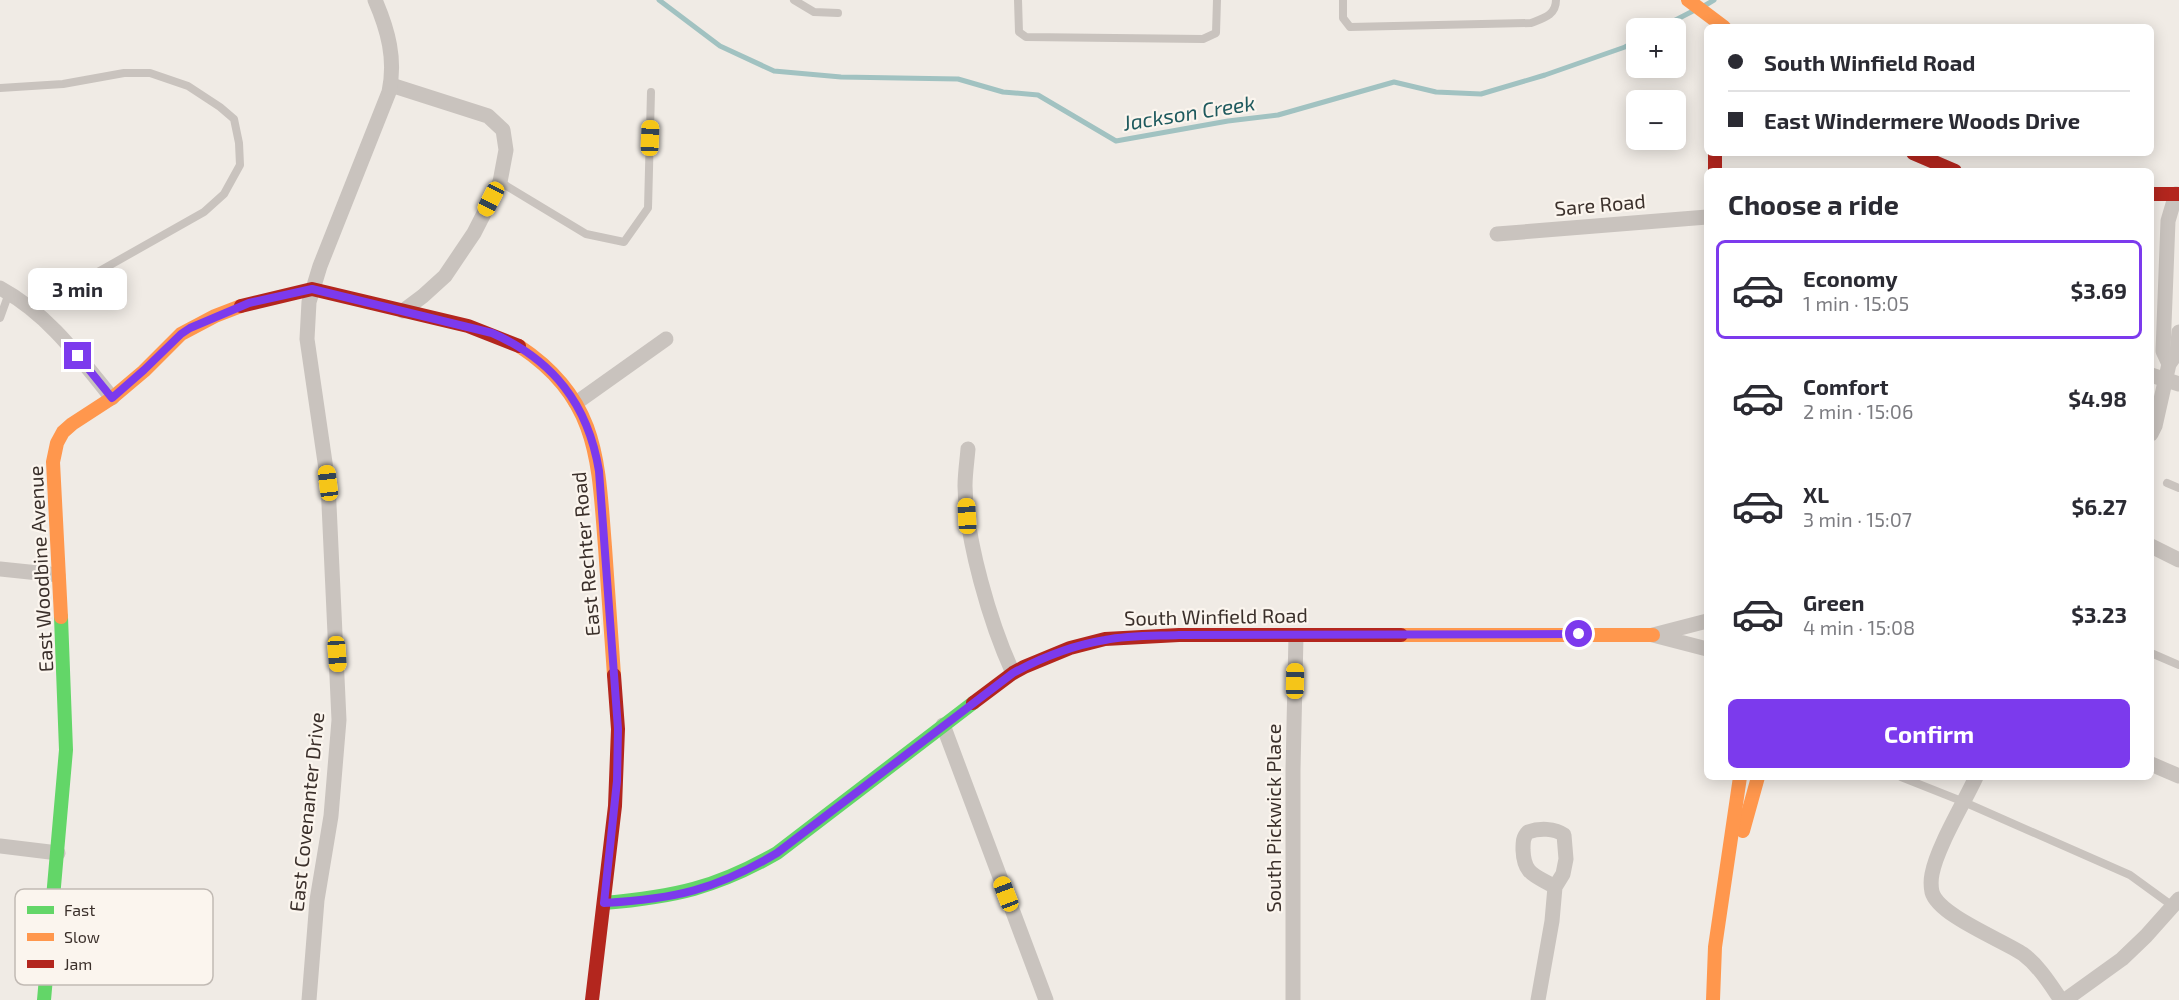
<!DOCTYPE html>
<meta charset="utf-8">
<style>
body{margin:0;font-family:"Exo 2",sans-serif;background:#f7f7f7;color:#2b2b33;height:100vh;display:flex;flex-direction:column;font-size:22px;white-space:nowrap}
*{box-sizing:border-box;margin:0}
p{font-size:20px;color:#7c7c81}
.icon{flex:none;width:33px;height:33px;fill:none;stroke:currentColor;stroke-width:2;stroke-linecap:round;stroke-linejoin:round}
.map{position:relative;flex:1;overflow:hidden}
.sheet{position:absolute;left:1704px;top:168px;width:450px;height:612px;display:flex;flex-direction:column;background:#fff;border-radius:9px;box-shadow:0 3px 15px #0003}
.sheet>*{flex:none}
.top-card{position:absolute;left:1704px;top:24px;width:450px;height:132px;border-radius:9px;box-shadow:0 3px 15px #0003;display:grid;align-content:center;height:132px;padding:0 24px;background:#fff}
.fabs{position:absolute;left:1626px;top:18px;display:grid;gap:12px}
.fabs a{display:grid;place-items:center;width:60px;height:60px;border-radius:9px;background:#fff;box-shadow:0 3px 15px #0003;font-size:30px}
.end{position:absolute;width:27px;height:27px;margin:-14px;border:8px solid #7c3aed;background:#fff;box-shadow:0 0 0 3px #fff}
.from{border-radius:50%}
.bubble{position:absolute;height:42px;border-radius:9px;background:#fff;box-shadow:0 3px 15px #0003;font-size:20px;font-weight:700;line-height:42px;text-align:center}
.car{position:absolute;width:18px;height:36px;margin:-18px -9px;border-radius:8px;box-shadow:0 0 4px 2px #0007;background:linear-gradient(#f5c518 24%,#345 0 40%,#f5c518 0 76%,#345 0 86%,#f5c518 0)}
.top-card b{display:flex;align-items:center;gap:21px;height:57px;font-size:22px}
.top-card b+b{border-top:2px solid #e1e1e2}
.top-card i{width:15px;height:15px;background:#2b2b33}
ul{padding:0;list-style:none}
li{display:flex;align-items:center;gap:18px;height:99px;margin:0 12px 9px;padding:0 12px;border:3px solid transparent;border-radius:9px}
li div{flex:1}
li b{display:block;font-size:22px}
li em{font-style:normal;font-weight:700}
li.on{border-color:#7c3aed}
li>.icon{width:54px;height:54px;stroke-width:1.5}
h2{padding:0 24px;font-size:27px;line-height:72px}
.primary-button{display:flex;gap:12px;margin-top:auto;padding:12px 24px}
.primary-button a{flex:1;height:69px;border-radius:9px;background:#7c3aed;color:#fff;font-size:24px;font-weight:700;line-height:69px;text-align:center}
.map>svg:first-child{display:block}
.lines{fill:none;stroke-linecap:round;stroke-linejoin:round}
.stream{stroke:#a1c2c1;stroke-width:5}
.lane{stroke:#c9c3be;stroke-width:8}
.street{stroke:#c9c3be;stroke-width:15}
.fast{stroke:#63d668;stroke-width:14}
.slow{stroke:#ff974d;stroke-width:14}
.jam{stroke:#b3261e;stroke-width:14}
.route{stroke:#7c3aed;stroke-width:8}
.labels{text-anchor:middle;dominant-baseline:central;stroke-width:4.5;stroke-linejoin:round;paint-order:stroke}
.street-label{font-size:20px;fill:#3b302b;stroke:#fbf5ee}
.water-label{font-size:21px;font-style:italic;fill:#1f5a5e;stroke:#fbf5ee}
.key{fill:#fbf5ee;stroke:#c1bab4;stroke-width:1.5}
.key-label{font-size:16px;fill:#3b302b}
</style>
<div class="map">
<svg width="2179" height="1000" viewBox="0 0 2179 1000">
<rect width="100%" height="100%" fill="#f0ebe5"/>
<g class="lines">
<g class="stream">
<path d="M659 0 720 46 774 71 841 77 958 79 1003 92 1038 95 1116 141 1228 121 1278 115 1394 82 1436 92 1481 94 1545 75 1625 47 1636 41"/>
<path d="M1704 6 1714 0"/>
<path d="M1660 28 1693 11"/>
</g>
<g class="lane">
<path d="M794 0 814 12 838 13"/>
<path d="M1018 0 1019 32 1026 37 1203 39 1216 33 1217 0"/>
<path d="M1343 0V18L1350 27 1531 23C1544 18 1556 15 1556 0"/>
<path d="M0 88 63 84 124 73H150L188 86 220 107 234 119 239 143 240 165 224 194 204 212 50 299 36 312"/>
<path d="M500 182 586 234 624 242 648 208 651 92"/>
<path d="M0 318 9 293"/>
<path d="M2167 483 2179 488"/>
<path d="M2151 653 2179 665"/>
<path d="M1901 777 1964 802 2130 875 2174 907"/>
</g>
<g class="street">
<path d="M391 85 488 116 503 130 506 150 500 182 474 233 445 276 423 296 403 311"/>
<path d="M1497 234 1707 217"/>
<path d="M0 288C48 314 79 357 112 398"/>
<path d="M2169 364 2163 351 2168 221 2176 194"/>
<path d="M2151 375 2179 384"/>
<path d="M576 403 666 339"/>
<path d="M2151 434 2155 426 2169 364 2177 353 2179 332"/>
<path d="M968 449C967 461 965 474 965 486 966 540 990 623 1013 673"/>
<path d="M2151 546 2179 560"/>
<path d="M0 569 58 575"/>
<path d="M1707 621 1653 635 1707 649"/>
<path d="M943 725 1046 1000"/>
<path d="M2151 764 2179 776"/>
<path d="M1976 777C1964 803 1937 847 1932 874 1931 879 1931 887 1932 892 1938 915 2002 940 2023 954 2039 966 2050 984 2061 1000"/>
<path d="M0 846 58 853"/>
<path d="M309 1000 317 900 331 816 339 720 328 483 307 339 309 302 320 266 389 92C396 59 388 30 375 0"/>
<path d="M1293 1000V770L1296 636"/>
<path d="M1538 1000 1552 921 1555 887 1563 874 1566 859 1564 835C1555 828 1539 828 1528 832 1523 837 1523 842 1523 850 1524 875 1535 875 1555 887"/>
<path d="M2065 1000 2122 959 2146 936 2179 899"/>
</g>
<g class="fast">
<path d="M604 903C674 897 716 888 777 853L973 703"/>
<path d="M44 1000 66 750 61 617"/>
</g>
<g class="slow">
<path d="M1688 0 1724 27"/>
<path d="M519 346C599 399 598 460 605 547 608 589 611 632 614 675"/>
<path d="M61 617 53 462 57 443 63 432 72 424 112 398 144 371 181 334 215 316 241 306"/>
<path d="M1401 635H1653"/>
<path d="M1743 831 1758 777"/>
<path d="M1713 1000 1715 947 1740 777"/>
</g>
<g class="jam">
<path d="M1715 153V171"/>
<path d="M1913 153 1955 171"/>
<path d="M2151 194H2179"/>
<path d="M241 306 312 289 468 326 519 346"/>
<path d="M973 703 1013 673 1024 667 1070 648 1105 639 1179 635H1401"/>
<path d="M592 1000 615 806 618 729 614 675"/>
</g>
</g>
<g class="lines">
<path class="route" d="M78 356 112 398 144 370 181 334 190 328 249 303 312 289 492 333C553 360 588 404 599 471L618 729 617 781 604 903C675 899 715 890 777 853L1013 673C1041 658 1074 645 1105 640 1129 635 1155 636 1179 635L1579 634"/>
</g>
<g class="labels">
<g class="street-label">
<text transform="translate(1600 204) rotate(-5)">Sare Road</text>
<text transform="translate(585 554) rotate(-95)">East Rechter Road</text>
<text transform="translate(40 569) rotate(-93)">East Woodbine Avenue</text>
<text transform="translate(1216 616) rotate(-1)">South Winfield Road</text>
<text transform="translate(306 812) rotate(-84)">East Covenanter Drive</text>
<text transform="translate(1273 818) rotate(-90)">South Pickwick Place</text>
</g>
<g class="water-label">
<text transform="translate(1189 112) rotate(-9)">Jackson Creek</text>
</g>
</g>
<rect x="15" y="889" width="198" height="96" rx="9" class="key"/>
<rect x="27" y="906" width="27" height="8" fill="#63d668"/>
<rect x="27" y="933" width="27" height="8" fill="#ff974d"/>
<rect x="27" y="960" width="27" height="8" fill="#b3261e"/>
<g class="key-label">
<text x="64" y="916">Fast</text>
<text x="64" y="943">Slow</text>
<text x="64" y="970">Jam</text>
</g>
</svg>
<div class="fabs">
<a>+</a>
<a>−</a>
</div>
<i class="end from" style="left:1579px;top:634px"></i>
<i class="end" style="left:78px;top:356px"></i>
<div class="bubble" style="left:28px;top:268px;width:99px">3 min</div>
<i class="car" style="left:650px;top:138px;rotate:2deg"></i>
<i class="car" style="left:491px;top:199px;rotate:207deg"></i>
<i class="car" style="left:328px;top:483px;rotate:353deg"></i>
<i class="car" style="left:967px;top:516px;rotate:357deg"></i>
<i class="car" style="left:337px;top:654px;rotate:176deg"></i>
<i class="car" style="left:1295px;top:681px;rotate:1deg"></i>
<i class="car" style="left:1006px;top:894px;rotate:339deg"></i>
<div class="top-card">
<b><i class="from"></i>South Winfield Road</b>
<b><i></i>East Windermere Woods Drive</b>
</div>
<section class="sheet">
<h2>Choose a ride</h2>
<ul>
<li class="on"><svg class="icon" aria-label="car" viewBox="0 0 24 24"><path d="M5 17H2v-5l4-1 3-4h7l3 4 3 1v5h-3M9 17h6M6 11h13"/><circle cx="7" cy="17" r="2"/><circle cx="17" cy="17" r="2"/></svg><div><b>Economy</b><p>1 min · 15:05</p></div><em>$3.69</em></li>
<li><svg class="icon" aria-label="car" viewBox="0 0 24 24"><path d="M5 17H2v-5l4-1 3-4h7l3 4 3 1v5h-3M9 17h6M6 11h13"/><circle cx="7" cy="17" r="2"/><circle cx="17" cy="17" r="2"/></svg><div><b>Comfort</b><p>2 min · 15:06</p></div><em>$4.98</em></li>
<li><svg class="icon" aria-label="car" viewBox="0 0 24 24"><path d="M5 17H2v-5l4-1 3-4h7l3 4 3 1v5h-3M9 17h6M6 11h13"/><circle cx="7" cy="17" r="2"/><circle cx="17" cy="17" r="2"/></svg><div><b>XL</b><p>3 min · 15:07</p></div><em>$6.27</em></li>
<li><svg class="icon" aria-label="car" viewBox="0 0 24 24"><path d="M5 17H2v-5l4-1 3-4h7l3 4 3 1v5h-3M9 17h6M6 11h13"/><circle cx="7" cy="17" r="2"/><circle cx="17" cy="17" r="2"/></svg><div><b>Green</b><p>4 min · 15:08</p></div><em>$3.23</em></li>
</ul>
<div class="primary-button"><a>Confirm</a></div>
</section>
</div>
